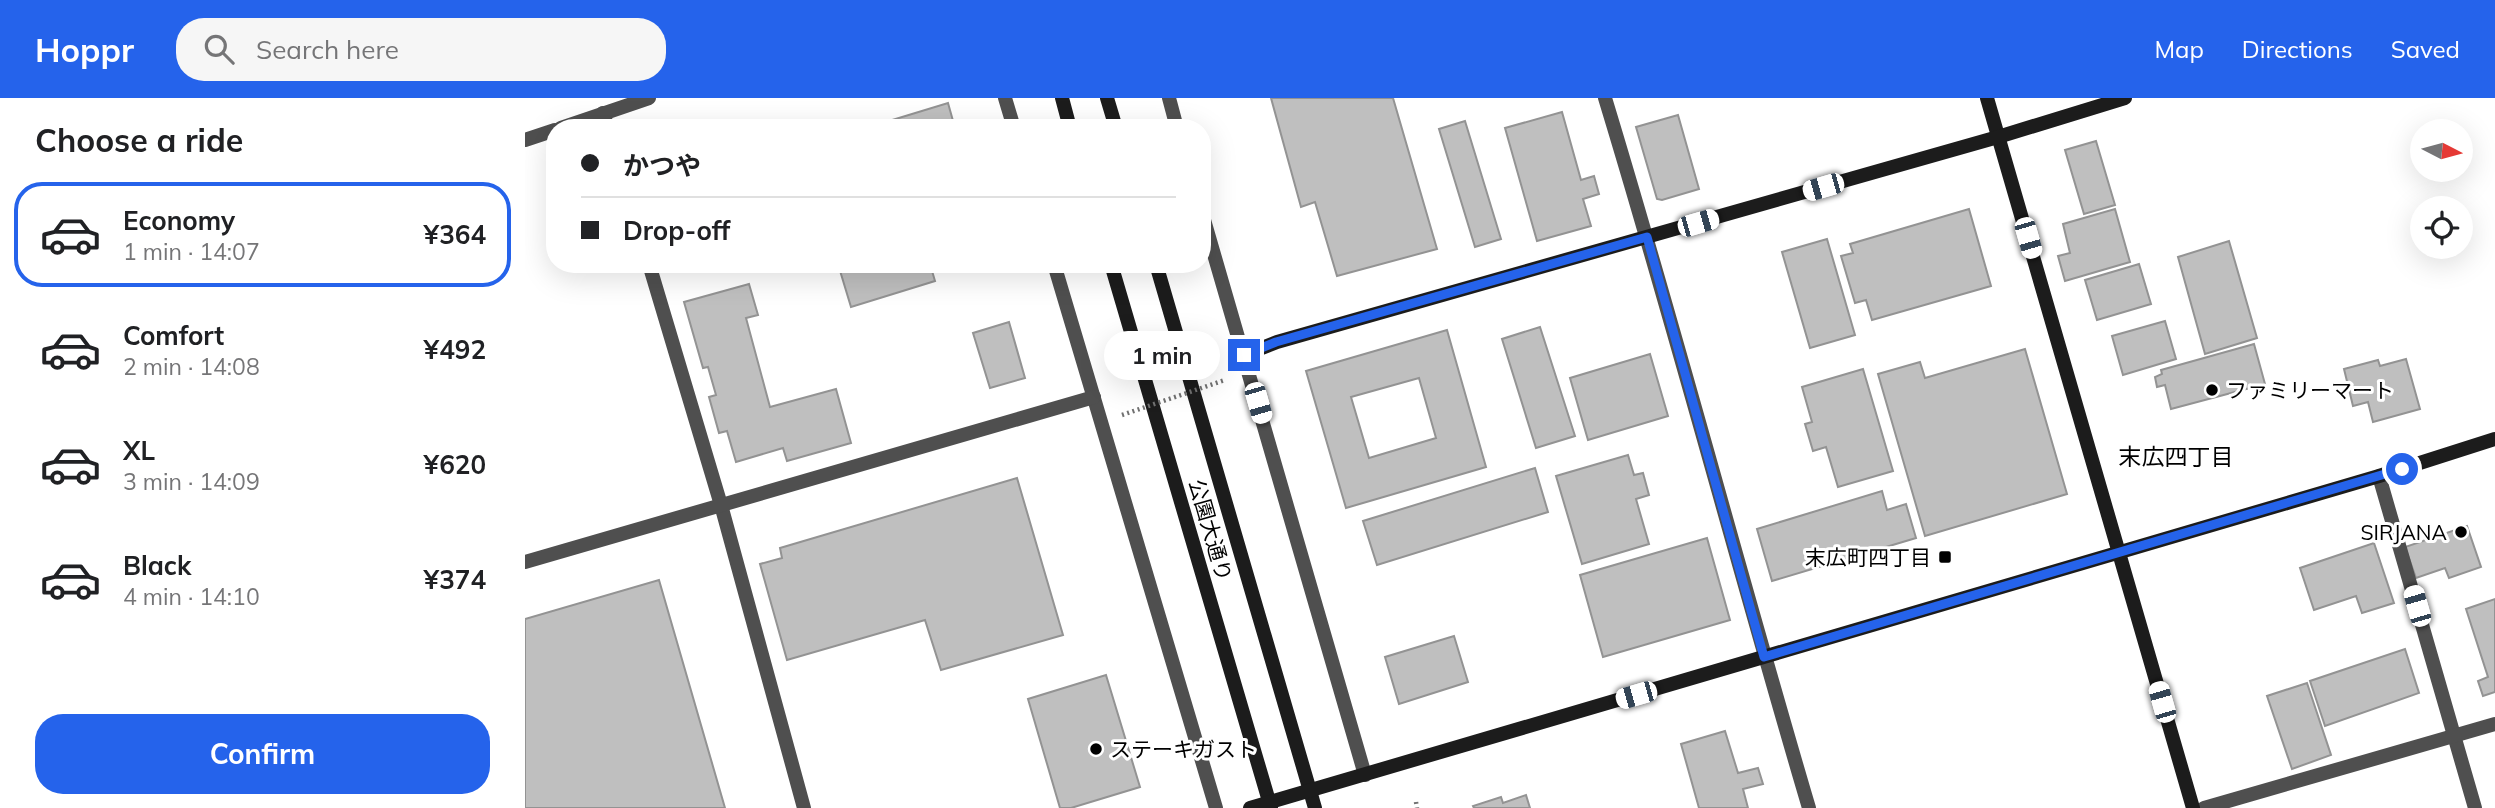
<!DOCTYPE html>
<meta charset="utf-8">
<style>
body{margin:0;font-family:Mulish,"Noto Sans JP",sans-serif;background:#f6f6f6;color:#202124;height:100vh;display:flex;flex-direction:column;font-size:26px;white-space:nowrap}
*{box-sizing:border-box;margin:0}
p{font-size:23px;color:#757577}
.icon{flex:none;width:38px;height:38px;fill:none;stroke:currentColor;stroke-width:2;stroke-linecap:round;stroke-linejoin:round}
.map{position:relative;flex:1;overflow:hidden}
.side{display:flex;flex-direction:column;background:#fff;width:525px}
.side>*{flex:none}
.guide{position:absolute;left:21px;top:21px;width:665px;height:154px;border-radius:28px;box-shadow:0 7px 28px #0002;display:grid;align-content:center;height:154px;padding:0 35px;background:#fff}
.needle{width:46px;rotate:96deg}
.controls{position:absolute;left:1885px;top:21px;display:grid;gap:14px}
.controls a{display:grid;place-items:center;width:63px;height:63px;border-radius:50%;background:#fff;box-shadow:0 7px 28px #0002;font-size:35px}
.end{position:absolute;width:32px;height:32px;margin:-16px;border:9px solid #2563eb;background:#fff;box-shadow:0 0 0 4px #fff}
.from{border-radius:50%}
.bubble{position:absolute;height:49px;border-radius:24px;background:#fff;box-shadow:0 7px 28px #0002;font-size:23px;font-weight:700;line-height:49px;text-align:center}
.car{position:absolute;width:21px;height:42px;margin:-21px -10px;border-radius:9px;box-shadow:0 0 5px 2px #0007;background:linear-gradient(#fff 24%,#345 0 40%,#fff 0 76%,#345 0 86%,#fff 0)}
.guide b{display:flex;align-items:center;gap:24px;height:66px;font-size:26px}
.guide b+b{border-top:2px solid #e0e0e0}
.guide i{width:18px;height:18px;background:#202124}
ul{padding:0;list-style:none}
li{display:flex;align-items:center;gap:21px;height:105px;margin:0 14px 10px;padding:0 21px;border:4px solid transparent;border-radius:28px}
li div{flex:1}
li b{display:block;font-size:26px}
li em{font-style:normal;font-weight:700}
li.active{border-color:#2563eb}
li>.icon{width:63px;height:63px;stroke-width:1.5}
h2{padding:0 35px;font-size:32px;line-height:84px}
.button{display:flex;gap:14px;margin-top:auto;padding:14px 35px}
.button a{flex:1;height:80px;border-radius:28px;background:#2563eb;color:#fff;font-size:28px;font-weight:700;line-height:80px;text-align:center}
header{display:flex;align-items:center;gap:42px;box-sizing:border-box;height:98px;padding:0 35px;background:#2563eb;color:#fff}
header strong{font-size:33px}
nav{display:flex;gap:38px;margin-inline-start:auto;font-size:24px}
.search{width:490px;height:63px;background:#f6f6f6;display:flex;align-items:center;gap:18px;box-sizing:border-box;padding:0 24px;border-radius:28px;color:#757577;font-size:26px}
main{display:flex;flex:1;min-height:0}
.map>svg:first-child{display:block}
.building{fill:#bfbfbf;stroke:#939393;stroke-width:2;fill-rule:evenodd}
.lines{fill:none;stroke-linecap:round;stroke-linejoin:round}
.path{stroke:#717171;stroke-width:4.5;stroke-dasharray:2 3.5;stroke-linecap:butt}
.street{stroke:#4f4f4f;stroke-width:14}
.secondary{stroke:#1c1c1c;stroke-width:14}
.path-bridge{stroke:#717171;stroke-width:4.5;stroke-dasharray:2 3.5;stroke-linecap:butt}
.route{stroke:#2563eb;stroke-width:9}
.poi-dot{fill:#000;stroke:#fff;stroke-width:2.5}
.labels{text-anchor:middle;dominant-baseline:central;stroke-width:6;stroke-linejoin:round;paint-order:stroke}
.poi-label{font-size:21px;fill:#000;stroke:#fff;text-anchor:start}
.street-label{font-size:21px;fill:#000;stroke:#fff}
.neighbourhood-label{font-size:23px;fill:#000;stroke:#fff}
</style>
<header>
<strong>Hoppr</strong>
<div class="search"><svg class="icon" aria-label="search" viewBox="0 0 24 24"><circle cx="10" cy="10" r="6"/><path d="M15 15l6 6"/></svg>Search here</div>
<nav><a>Map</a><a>Directions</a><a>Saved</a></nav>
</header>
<main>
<section class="side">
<h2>Choose a ride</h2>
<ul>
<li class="active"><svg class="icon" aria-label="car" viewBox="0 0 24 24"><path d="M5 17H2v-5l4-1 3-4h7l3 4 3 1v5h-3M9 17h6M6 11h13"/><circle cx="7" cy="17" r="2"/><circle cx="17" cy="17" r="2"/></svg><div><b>Economy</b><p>1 min · 14:07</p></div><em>¥364</em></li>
<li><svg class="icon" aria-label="car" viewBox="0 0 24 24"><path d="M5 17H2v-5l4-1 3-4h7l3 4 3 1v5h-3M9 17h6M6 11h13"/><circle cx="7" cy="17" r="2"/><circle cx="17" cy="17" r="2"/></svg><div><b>Comfort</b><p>2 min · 14:08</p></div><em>¥492</em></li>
<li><svg class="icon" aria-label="car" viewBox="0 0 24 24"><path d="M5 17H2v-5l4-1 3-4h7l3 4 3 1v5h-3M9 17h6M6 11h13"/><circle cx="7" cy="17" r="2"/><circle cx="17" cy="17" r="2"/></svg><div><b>XL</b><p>3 min · 14:09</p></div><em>¥620</em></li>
<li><svg class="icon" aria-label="car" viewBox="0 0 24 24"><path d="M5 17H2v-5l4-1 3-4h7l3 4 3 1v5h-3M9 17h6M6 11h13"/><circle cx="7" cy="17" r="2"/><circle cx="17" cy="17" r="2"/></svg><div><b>Black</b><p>4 min · 14:10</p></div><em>¥374</em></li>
</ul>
<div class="button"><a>Confirm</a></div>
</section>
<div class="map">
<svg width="1970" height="710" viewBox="0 0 1970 710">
<rect width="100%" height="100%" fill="#fff"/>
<g class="building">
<path d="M746 0H868L912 151 812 178 790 104 776 109Z"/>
<path d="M423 5 430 30H341Z"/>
<path d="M1037 14 1056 82 1069 78 1074 96 1058 101 1066 128 1012 143 980 30Z"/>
<path d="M1153 17 1174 91 1137 102 1132 101 1111 29Z"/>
<path d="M940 23 976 141 950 149 914 31Z"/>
<path d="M1571 43 1590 107 1559 116 1540 52Z"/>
<path d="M1444 111 1466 188 1347 222 1341 202 1330 205 1316 158 1328 155 1325 146Z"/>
<path d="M1590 111 1605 164 1540 183 1533 158 1545 155 1538 126Z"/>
<path d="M1302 141 1330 237 1285 250 1257 154Z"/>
<path d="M1704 143 1732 240 1680 256 1653 159Z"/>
<path d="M313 166H405L410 183 326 209Z"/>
<path d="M1614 166 1626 206 1572 222 1560 182Z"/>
<path d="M224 186 233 217 221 220 245 309 311 291 326 345 262 363 258 350 211 364 202 333 194 335 184 299 191 297 183 269 178 270 159 204Z"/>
<path d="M1640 223 1651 261 1598 277 1587 238Z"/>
<path d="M484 224 500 280 465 290 448 235Z"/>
<path d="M1015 229 1050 338 1011 350 977 241Z"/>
<path d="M922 232 961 369 821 410 781 273ZM894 280 911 340 844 360 826 299Z"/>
<path d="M1729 246 1740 286 1646 311 1640 287 1632 289 1630 279 1637 276 1636 272Z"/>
<path d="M1500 251 1542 396 1400 438 1353 276 1395 264 1400 280Z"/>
<path d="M1125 256 1143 318 1063 342 1045 280Z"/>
<path d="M1881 261 1895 311 1848 324 1843 304 1828 308 1819 271 1853 262 1855 268Z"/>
<path d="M1338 271 1368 373 1313 389 1301 349 1288 353 1280 326 1287 324 1277 289Z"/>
<path d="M1103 357 1109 377 1118 375 1124 397 1111 401 1124 446 1057 466 1031 378Z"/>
<path d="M1010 370 1023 414 852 467 838 423Z"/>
<path d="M492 380 538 537 416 572 400 522 262 562 235 466 257 460 255 450Z"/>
<path d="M1357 393 1362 412 1381 406 1391 440 1247 483 1232 431Z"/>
<path d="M1942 428 1956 469 1924 480 1920 470 1891 480 1880 449Z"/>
<path d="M1182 440 1205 522 1078 559 1055 477Z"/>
<path d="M1849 445 1869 505 1837 515 1831 498 1789 512 1775 470Z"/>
<path d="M134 482 200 710H0V521Z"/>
<path d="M1970 501V594L1958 598 1953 583 1963 579 1941 511Z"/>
<path d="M929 538 943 584 874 606 860 559Z"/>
<path d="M1880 551 1894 595 1800 628 1785 583Z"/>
<path d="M581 577 615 689 546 710H535L503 601Z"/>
<path d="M1782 585 1806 657 1767 671 1742 598Z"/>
<path d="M1200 633 1213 675 1233 670 1238 686 1218 691 1223 710H1174L1156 646Z"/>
<path d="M1001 697 1005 710H949L948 708 976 699 978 705Z"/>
</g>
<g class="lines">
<path class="path" d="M891 704 892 710"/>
<g class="street">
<path d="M480 0 489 30"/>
<path d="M644 0 652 30"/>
<path d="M1080 0C1152 236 1214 474 1284 710"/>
<path d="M78 15 83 30"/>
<path d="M36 30 124 0"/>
<path d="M0 42 30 32"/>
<path d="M677 115 840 677"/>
<path d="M124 166 196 407 279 710"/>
<path d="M529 166 691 710"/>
<path d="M1854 378 1950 710"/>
<path d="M0 464 569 299"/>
<path d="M1679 710 1970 626"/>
</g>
<g class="secondary">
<path d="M537 0 545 30"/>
<path d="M582 0 591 30"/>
<path d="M1462 0 1668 710"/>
<path d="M586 166 746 710"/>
<path d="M631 166 790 710"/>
<path d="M719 257 752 244 1473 39 1600 0"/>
<path d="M725 710 1854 378 1970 341"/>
</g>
<path class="path-bridge" d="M597 317 700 282"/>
</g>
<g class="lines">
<path class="route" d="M719 257 751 244 1122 139 1239 559 1877 371"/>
</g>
<g class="poi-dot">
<circle cx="1687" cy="292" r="7"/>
<circle cx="1936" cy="434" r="7"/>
<rect x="1413" y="452" width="14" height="14" rx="3.5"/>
<circle cx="571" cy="651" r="7"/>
</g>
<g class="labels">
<g class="poi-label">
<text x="1701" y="292">ファミリーマート</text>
<text x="1922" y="434" text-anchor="end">SIRJANA</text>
<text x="1406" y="459" text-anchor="end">末広町四丁目</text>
<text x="585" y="651">ステーキガスト</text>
</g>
<g class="street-label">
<text transform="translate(686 432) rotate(74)">公園大通り</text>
</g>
<g class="neighbourhood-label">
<text x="1651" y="358">末広四丁目</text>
</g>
</g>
</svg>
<div class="controls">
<a><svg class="needle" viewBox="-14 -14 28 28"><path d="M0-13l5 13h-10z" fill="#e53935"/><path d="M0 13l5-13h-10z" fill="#757577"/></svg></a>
<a><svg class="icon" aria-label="locate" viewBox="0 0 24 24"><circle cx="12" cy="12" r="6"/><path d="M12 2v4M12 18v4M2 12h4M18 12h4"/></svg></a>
</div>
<i class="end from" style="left:1877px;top:371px"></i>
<i class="end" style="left:719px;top:257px"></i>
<div class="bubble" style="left:579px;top:233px;width:116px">1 min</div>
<i class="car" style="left:1298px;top:89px;rotate:254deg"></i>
<i class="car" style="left:1173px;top:125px;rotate:74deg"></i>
<i class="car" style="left:1503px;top:140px;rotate:164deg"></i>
<i class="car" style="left:733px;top:305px;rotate:164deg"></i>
<i class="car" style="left:1892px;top:508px;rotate:344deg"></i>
<i class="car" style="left:1111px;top:597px;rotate:254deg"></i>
<i class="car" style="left:1637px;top:604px;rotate:344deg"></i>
<div class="guide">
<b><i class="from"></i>かつや</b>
<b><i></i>Drop-off</b>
</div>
</div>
</main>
